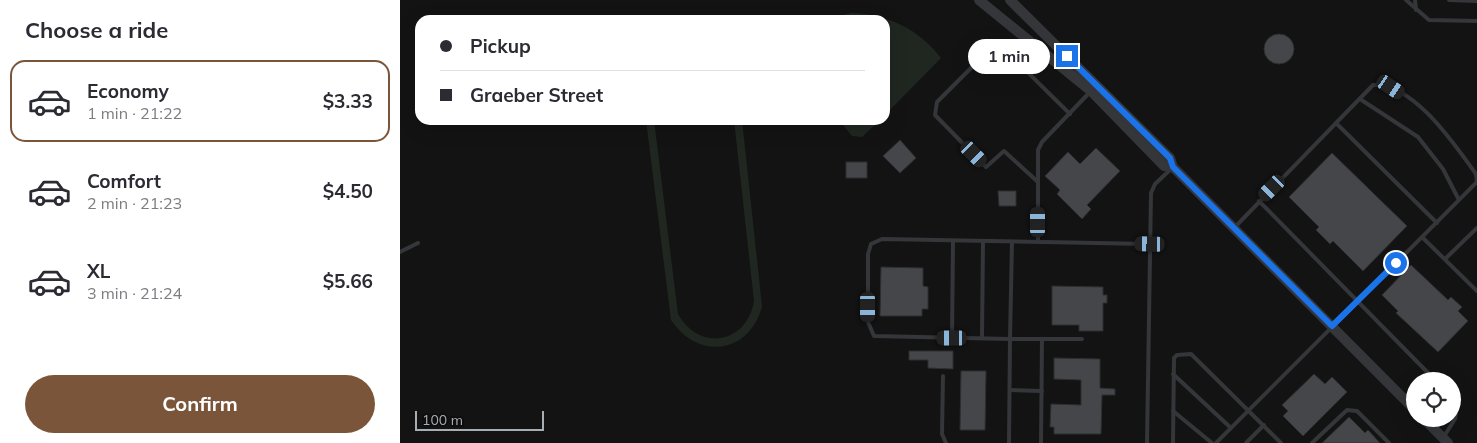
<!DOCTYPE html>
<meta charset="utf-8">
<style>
body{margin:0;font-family:Mulish,sans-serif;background:#f2f2f3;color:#2b2b33;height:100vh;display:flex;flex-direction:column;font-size:19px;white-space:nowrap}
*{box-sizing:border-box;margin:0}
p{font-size:16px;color:#7c7c81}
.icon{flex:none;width:28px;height:28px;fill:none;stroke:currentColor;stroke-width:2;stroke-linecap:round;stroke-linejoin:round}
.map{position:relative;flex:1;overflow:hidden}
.drawer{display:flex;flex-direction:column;background:#fff;width:400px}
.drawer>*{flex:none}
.top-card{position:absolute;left:15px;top:15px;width:475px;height:110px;border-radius:15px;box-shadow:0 5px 20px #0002;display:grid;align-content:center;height:110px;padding:0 25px;background:#fff}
.buttons{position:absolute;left:1006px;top:372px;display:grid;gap:10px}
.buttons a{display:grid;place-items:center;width:55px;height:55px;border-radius:50%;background:#fff;box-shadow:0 5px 20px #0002;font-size:25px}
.scale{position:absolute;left:15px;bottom:12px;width:129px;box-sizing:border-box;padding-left:5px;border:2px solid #a6adb3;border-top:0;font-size:14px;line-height:18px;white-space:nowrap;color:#a6adb3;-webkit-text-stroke:4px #0e0e0f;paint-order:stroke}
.end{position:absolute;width:22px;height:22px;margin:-11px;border:6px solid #1a73e8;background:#fff;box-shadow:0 0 0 2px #fff}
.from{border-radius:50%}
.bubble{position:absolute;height:35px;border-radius:18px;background:#fff;box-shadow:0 5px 20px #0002;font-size:16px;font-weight:700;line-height:35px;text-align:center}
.car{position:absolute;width:15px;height:30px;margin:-15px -8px;border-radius:6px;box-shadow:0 0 4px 1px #0007;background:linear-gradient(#222 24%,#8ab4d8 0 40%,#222 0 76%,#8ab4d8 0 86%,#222 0)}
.top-card b{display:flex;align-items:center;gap:18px;height:48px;font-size:19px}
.top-card b+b{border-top:1px solid #e1e1e2}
.top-card i{width:12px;height:12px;background:#2b2b33}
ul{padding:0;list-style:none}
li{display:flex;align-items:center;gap:15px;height:82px;margin:0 10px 8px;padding:0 15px;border:2px solid transparent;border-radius:15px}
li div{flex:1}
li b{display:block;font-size:19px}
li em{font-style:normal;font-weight:700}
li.selected{border-color:#7b553a}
li>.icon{width:45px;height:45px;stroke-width:1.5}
h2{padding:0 25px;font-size:22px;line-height:60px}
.primary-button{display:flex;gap:10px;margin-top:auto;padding:10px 25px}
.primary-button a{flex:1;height:58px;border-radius:30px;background:#7b553a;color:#fff;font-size:20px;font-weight:700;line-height:58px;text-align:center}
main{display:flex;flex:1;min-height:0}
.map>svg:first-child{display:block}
.green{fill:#202620}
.building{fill:#454649;stroke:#2d2e30}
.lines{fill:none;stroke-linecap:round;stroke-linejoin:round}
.service{stroke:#343639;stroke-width:4}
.tertiary{stroke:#343639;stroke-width:10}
.route{stroke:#1a73e8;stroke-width:6}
</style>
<main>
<section class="drawer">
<h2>Choose a ride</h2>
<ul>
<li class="selected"><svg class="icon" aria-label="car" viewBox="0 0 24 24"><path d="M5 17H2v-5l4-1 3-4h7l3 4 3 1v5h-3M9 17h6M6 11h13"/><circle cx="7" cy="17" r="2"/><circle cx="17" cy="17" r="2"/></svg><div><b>Economy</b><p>1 min · 21:22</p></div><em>$3.33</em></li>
<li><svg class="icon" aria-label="car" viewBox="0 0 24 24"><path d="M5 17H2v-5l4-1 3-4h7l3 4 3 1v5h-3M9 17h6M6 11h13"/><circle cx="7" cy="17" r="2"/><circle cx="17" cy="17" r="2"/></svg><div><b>Comfort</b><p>2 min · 21:23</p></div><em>$4.50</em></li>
<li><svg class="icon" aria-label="car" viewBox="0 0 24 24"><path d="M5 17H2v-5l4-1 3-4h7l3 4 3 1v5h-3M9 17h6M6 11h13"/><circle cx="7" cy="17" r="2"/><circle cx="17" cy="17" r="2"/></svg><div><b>XL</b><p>3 min · 21:24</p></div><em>$5.66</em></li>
</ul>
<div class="primary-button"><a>Confirm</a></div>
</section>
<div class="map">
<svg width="1077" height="443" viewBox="0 0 1077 443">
<rect width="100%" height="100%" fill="#131314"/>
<g class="green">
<path d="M451 13C487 14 519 29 541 58L485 115V20H423Z"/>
<path d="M246 120H254L278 314C299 352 347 344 354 301L334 120H342L362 306C350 354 298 361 271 320Z"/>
<path d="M439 120H480L462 137 452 136Z"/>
</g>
<g class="building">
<circle cx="879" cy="49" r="15"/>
<path d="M500 140 516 158 500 173 483 156Z"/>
<path d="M696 148 720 171 687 205 691 209 682 219 657 194 660 190 645 176 668 152 680 164Z"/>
<path d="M932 153 1007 226 963 271 933 241 930 244 916 230 919 227 889 197Z"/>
<rect x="446" y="162" width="21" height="16"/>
<path d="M598 191H616V206H599Z"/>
<path d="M1011 265 1048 300 1051 297 1062 307 1058 311 1068 321 1038 352 996 313 998 311 982 295Z"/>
<path d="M481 267 523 268V286L528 287V309H522V316H480Z"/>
<path d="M652 286 703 287V295H707V303H703V331H679V325H652Z"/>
<path d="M509 351H553V369L528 368V360H509Z"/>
<path d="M654 358 700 359V388L715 389V395H702L701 434H654V427H650L651 404 681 405V380L654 379Z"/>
<path d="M561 371H586L585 430H560Z"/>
<path d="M914 374 925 384 932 377 947 392 903 436 883 416 888 411 882 405Z"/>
<path d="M949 417 965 433 968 430 980 443H922Z"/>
</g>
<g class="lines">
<g class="service">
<path d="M1006 0 1029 20 1077 21"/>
<path d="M1015 0 1016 10"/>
<path d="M1049 0 1077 1"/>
<path d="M960 99 1018 137 1043 169 1059 200"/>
<path d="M936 123 1037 223"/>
<path d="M638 182 604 151 586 167 535 115 537 102 594 45 601 46 670 114"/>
<path d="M859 201 1036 381"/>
<path d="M1022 237 1077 291"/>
<path d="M612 242 610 339H682"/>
<path d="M638 242V150L642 142 690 92"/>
<path d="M0 252 18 243"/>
<path d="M1045 259 1077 228"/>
<path d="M552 338 553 241"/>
<path d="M582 338 583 241"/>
<path d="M773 374 831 428"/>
<path d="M543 376 542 434 546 443"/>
<path d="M610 390 642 391"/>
<path d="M773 411 812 443"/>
<path d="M1043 438 1055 419 1057 407 1052 400"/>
<path d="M609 443 610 339 474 336 468 322V254L471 244 482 239 750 244"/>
<path d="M641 443 642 339"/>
<path d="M747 443 751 193 755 184 772 168"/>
<path d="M773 443 774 358 777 355 791 354 881 443"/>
<path d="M816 443 1077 182 1076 174C1055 145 1013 82 973 85L834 228"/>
<path d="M846 443 864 425"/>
<path d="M912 443 947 410 957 411 989 443"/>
</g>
<g class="tertiary">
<path d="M579 0 691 91 764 166 773 167"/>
<path d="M610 0 770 158 773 167 1015 410"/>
<path d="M1024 419 1048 443"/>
</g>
</g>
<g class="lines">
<path class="route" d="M667 56 770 158 773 167 932 326 996 263"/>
</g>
</svg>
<div class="buttons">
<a><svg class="icon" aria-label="locate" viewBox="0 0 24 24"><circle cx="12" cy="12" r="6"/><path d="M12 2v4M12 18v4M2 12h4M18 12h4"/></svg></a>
</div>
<div class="scale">100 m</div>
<i class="end from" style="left:996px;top:263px"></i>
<i class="end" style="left:667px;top:56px"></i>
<div class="bubble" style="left:568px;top:39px;width:82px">1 min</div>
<i class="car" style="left:991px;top:87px;rotate:124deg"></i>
<i class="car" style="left:574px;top:154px;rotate:135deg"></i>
<i class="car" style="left:872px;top:188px;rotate:225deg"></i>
<i class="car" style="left:638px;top:222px;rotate:0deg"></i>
<i class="car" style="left:750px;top:244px;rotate:271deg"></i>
<i class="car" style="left:468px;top:307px;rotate:180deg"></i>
<i class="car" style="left:552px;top:338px;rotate:270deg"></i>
<div class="top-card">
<b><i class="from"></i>Pickup</b>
<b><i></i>Graeber Street</b>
</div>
</div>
</main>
